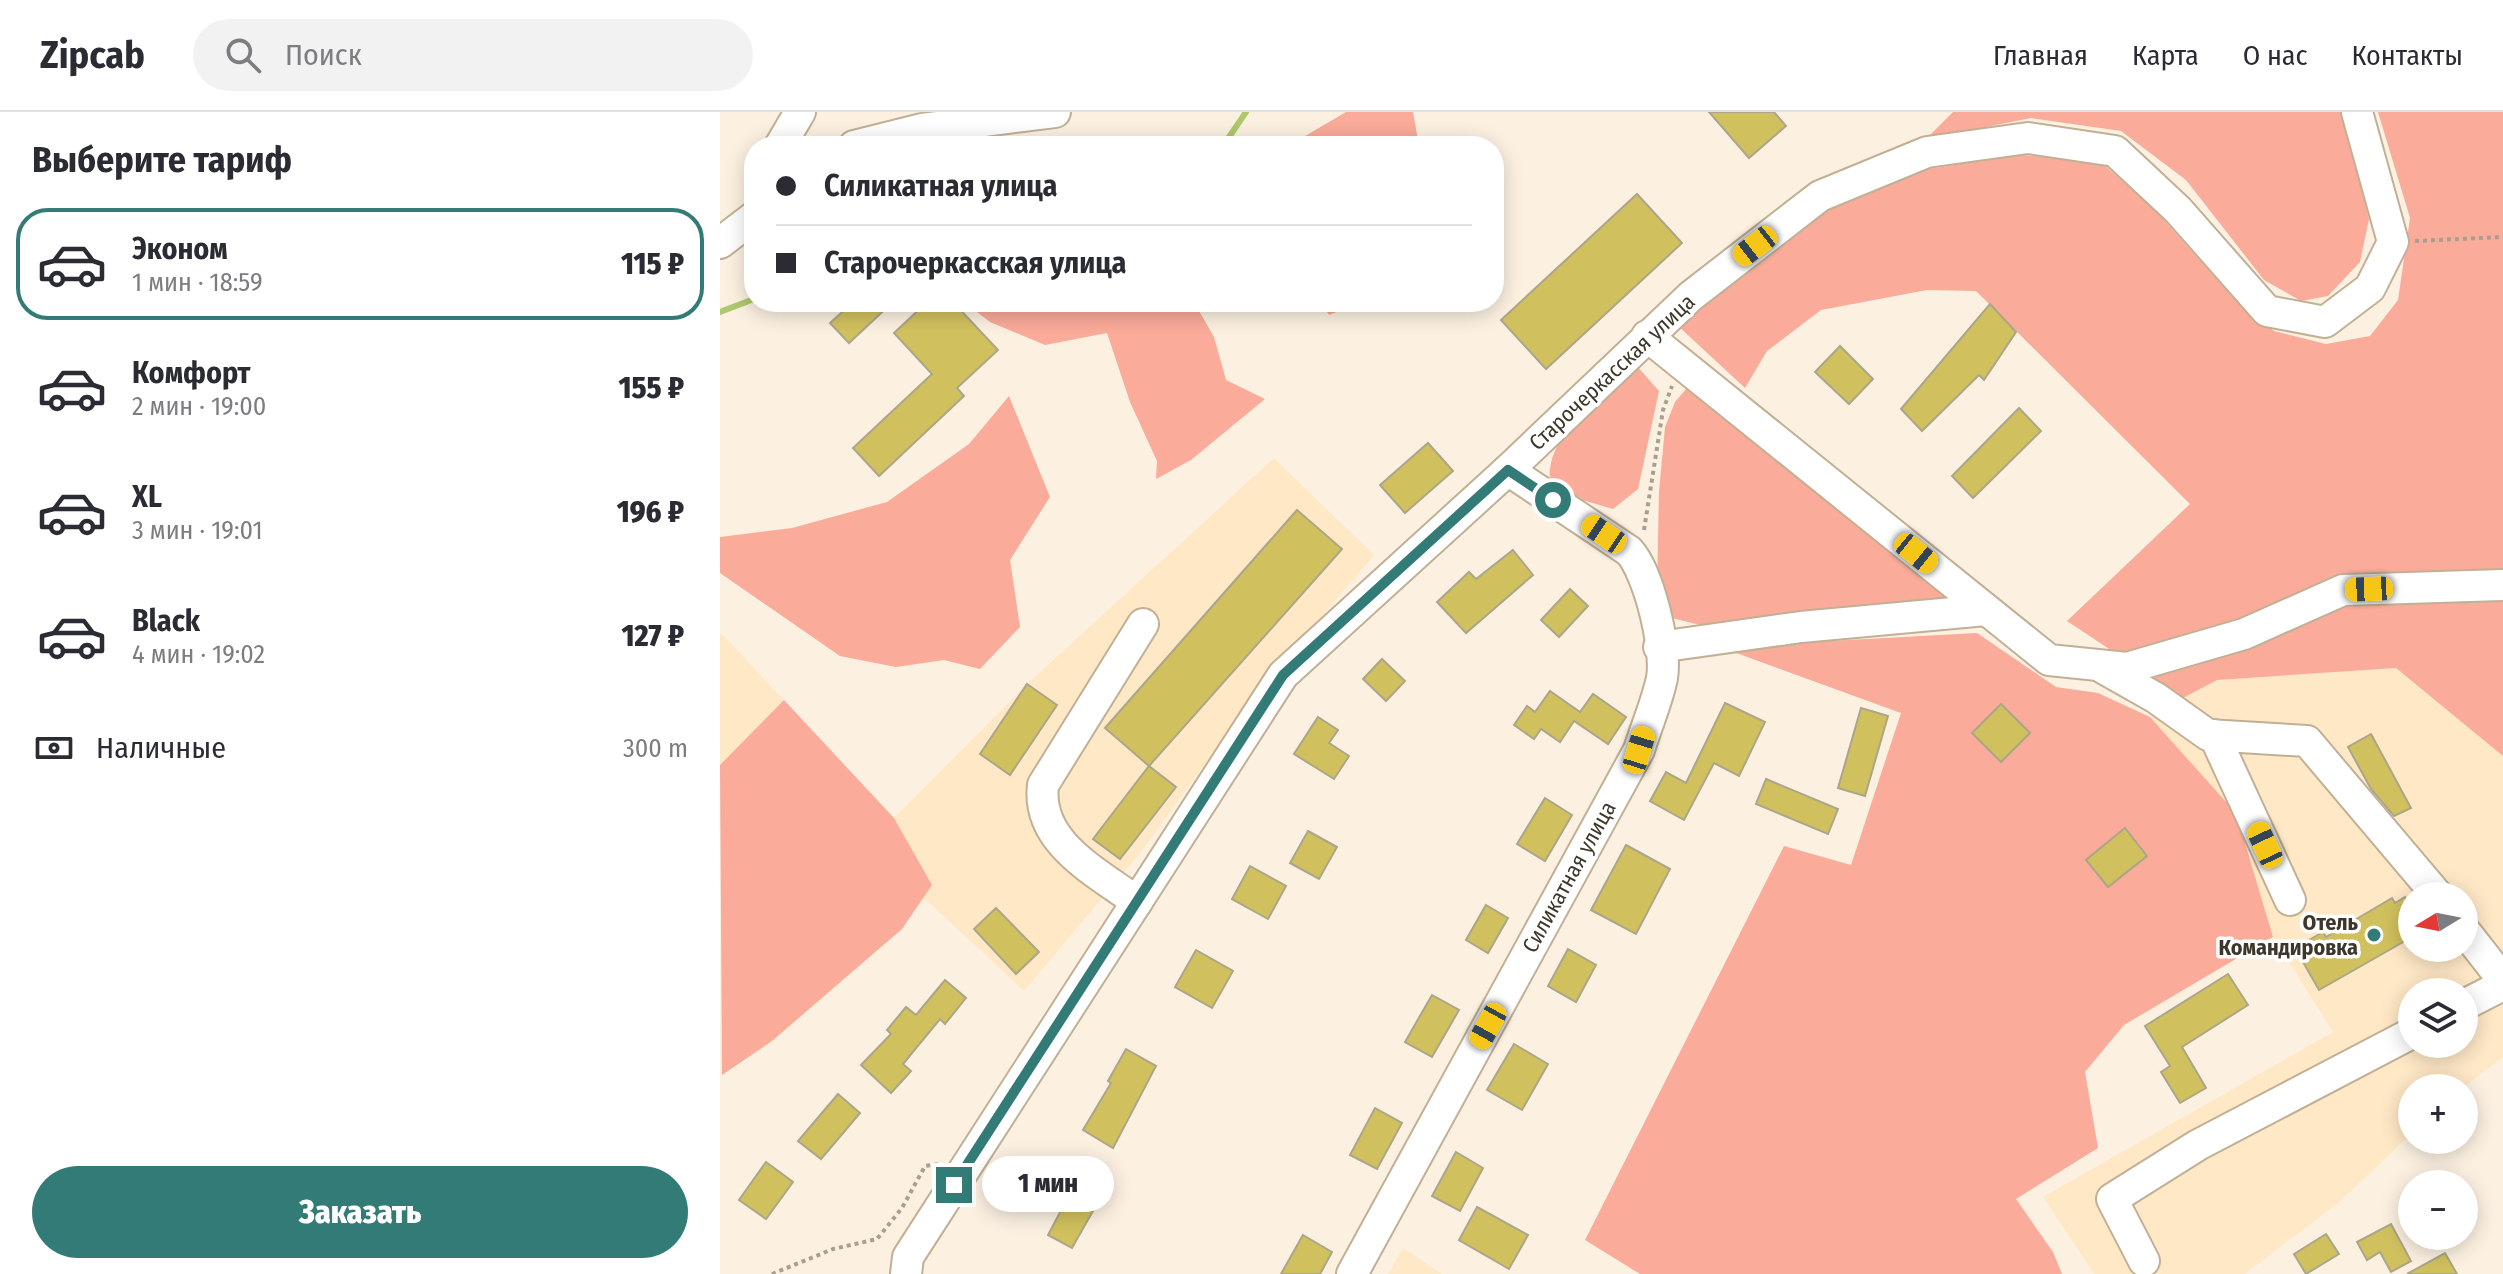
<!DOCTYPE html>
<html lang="ru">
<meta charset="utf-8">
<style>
body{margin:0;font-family:"Fira Sans Condensed",sans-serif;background:#f2f2f3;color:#2b2b33;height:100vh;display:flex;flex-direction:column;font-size:30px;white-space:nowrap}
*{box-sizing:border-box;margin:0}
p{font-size:26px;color:#7c7c81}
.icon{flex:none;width:44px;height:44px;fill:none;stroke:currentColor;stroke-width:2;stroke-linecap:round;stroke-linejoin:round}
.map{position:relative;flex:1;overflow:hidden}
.drawer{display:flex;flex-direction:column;background:#fff;width:720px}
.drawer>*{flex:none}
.top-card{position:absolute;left:24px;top:24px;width:760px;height:176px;border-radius:32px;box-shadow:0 4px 20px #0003;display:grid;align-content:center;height:176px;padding:0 32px;background:#fff}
.needle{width:52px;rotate:260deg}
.buttons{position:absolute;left:1678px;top:770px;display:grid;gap:16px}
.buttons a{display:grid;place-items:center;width:80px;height:80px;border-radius:50%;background:#fff;box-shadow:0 4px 20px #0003;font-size:40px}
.end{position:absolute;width:36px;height:36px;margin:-18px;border:10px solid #337b76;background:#fff;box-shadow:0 0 0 4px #fff}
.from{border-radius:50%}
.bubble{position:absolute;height:56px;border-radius:28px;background:#fff;box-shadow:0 4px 20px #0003;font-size:26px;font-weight:800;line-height:56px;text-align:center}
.car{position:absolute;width:24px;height:48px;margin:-24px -12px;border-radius:10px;box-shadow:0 0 6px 2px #0007;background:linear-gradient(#f5c518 24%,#345 0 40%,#f5c518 0 76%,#345 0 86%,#f5c518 0)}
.top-card b{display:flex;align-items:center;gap:28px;height:76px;font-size:30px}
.top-card b+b{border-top:2px solid #e1e1e2}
.top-card i{width:20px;height:20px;background:#2b2b33}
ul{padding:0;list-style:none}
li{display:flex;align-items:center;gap:24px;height:112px;margin:0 16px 12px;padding:0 16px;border:4px solid transparent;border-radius:32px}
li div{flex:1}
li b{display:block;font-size:30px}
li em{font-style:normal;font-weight:800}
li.selected{border-color:#337b76}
li>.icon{width:72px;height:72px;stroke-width:1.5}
h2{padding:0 32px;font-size:36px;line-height:96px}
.pay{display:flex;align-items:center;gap:20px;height:88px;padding:0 32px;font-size:30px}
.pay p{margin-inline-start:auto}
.cta{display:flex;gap:16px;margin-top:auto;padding:16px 32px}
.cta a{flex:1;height:92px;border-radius:48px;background:#337b76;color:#fff;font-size:32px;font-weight:800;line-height:92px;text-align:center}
header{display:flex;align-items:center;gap:48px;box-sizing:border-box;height:112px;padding:0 40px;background:#fff;border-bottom:2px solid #e1e1e2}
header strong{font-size:38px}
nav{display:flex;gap:44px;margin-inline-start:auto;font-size:28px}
.search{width:560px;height:72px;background:#f2f2f3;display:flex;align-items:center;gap:20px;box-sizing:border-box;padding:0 28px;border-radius:44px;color:#7c7c81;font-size:30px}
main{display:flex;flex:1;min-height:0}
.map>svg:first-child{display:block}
.built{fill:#ffe8c6;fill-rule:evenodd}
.green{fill:#faab99}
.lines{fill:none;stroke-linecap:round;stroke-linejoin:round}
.stream{stroke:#aec86d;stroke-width:6}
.building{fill:#d1c15e;stroke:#aba689;stroke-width:2}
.minor-casing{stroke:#c1b095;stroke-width:34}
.path{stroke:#a89f91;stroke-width:4;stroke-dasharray:4 4;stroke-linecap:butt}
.minor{stroke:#fff;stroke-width:30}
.route{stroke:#337b76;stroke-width:10}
.poi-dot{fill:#337b76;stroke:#fff;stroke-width:3}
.labels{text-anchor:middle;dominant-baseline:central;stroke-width:7;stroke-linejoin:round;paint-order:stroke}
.street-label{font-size:22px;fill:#3d362b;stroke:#fff}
.poi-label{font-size:22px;font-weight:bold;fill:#3d362b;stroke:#fff;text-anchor:end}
</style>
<header>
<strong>Zipcab</strong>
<div class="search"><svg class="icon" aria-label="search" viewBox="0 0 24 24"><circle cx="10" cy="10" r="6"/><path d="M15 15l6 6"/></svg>Поиск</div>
<nav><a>Главная</a><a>Карта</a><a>О нас</a><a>Контакты</a></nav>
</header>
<main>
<section class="drawer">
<h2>Выберите тариф</h2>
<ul>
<li class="selected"><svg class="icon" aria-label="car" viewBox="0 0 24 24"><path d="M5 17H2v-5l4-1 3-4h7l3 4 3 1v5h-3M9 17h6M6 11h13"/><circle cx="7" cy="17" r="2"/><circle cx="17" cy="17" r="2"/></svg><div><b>Эконом</b><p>1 мин · 18:59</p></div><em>115 ₽</em></li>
<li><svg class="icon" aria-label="car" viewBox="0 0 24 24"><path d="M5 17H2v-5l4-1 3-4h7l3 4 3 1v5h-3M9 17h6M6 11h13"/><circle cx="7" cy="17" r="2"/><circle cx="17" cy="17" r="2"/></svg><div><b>Комфорт</b><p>2 мин · 19:00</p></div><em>155 ₽</em></li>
<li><svg class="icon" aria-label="car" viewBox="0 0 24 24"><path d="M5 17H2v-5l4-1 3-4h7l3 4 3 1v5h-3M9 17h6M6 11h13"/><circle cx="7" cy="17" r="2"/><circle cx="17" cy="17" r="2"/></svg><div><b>XL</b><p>3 мин · 19:01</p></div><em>196 ₽</em></li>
<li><svg class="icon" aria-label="car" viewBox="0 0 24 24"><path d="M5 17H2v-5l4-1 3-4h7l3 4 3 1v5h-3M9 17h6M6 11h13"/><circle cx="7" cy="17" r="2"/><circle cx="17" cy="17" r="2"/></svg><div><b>Black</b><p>4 мин · 19:02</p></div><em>127 ₽</em></li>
</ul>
<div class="pay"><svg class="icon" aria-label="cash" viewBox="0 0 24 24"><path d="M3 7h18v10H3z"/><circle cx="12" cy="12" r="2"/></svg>Наличные<p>300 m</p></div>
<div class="cta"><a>Заказать</a></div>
</section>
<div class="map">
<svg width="1783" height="1162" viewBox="0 0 1783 1162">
<rect width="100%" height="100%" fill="#fcf1e1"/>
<g class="built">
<path d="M554 346 654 443 537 580 421 740 304 879 203 785 211 773 174 706 307 572Z"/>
<path d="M0 520 64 588 0 653Z"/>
<path d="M1676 556 1783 644V945L1743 976H1692V1021L1618 1091 1525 1162H1374L1323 1085 1613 920 1553 825 1516 701 1430 605 1496 568ZM1692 784H1744V836H1692ZM1692 880H1744V932H1692Z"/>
<path d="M683 1136 722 1162H668Z"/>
</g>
<g class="green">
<path d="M626 0H693L699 34H568Z"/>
<path d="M1233 0H1622L1649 107 1640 150 1608 184 1581 189 1544 168 1466 68 1401 19 1311 6 1206 27Z"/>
<path d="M1658 0H1783V644L1676 556 1497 568 1463 586 1347 509 1470 392 1256 179 1207 178 1101 198 1047 239 1025 276 956 212 1108 95 1201 58 1303 43 1381 50 1436 99 1502 173 1554 219 1606 232 1650 224 1678 188 1690 106Z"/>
<path d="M244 190H474L494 225 506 268 545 287 471 348 436 367 437 349 410 290 387 221 325 233 270 210Z"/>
<path d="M601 190H641L609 203Z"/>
<path d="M917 254 939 279 918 377 893 397 849 384 830 367C827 319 885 283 917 254Z"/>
<path d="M966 277 981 279 1220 475 1226 486 980 513 952 506 937 476 939 379 945 315 955 290Z"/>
<path d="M289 284 330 385 290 448 300 515 260 557 224 548 176 555 120 544 0 461V425L72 416 167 390 249 332Z"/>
<path d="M1257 521 1336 575 1378 581 1430 605 1516 701 1553 825 1404 913 1365 960 1378 1036 1296 1087 1333 1140 1342 1162H920L865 1128 1064 734 1131 753 1181 601 1000 535Z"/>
<path d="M64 588 174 706 212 773 182 817 52 929 2 963 0 653Z"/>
</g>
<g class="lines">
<g class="stream">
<path d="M503 34 526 0"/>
<path d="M0 200 34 187"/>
</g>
</g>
<g class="building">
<path d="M989 0H1054L1066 14 1029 46Z"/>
<path d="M917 82 962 131 826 257 781 208Z"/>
<path d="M133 190H173L129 231 110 211Z"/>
<path d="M207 190H233L278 238 237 276 244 284 159 364 133 336 212 262 174 221Z"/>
<path d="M1270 192 1296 220 1264 268 1259 263 1202 319 1181 297Z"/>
<path d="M1120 234 1153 267 1129 292 1095 260Z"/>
<path d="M1299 296 1321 319 1253 386 1232 364Z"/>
<path d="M708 331 733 359 685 401 660 373Z"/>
<path d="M577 398 622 437 429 654 385 616Z"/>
<path d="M793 438 813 463 746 521 717 490 749 460 756 467Z"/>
<path d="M850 477 868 494 839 525 821 508Z"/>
<path d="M662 547 685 569 666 589 643 567Z"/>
<path d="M307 572 337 593 290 663 260 642Z"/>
<path d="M830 579 860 600 873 582 906 605 888 632 854 609 840 630 821 617 814 627 794 613 807 594 815 600Z"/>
<path d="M1005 591 1045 610 1019 664 994 651 964 708 930 689 946 660 966 671Z"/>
<path d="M1281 592 1310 621 1281 650 1252 621Z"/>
<path d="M1141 596 1168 604 1145 684 1118 676Z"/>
<path d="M598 605 618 618 609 631 629 644 614 667 574 642Z"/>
<path d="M1651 622 1691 696 1674 704 1651 677 1628 635Z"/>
<path d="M429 654 456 675 400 747 373 727Z"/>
<path d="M1046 667 1118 697 1108 722 1036 692Z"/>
<path d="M825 686 852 703 825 749 797 732Z"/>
<path d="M1405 716 1427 744 1388 775 1366 748Z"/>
<path d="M588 719 617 735 599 767 570 751Z"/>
<path d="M906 733 950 757 916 822 871 798Z"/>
<path d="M530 754 566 774 548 807 512 787Z"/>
<path d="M1685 785 1692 797V825L1599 878 1575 836 1603 820 1606 825 1672 786 1675 791Z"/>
<path d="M766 793 788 806 768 841 746 828Z"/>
<path d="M276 796 319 840 296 862 254 817Z"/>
<path d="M848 837 876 853 856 890 828 874Z"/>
<path d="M476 838 513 859 492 896 455 875Z"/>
<path d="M1508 862 1528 893 1462 935 1486 976 1460 991 1441 960 1450 954 1425 914Z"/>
<path d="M225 868 246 886 225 912 220 907 183 952 191 959 171 981 141 953 171 922 167 918 186 895 196 903Z"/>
<path d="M712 883 739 898 712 945 685 930Z"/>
<path d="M794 932 828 952 802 998 767 978Z"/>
<path d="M406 937 436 954 393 1036 363 1018 391 971 388 969Z"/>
<path d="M118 982 140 1001 101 1047 78 1029Z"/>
<path d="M655 996 682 1011 657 1057 630 1043Z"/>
<path d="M736 1040 763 1056 740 1099 712 1084Z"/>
<path d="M46 1050 73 1070 46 1107 19 1088Z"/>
<path d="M348 1085 373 1099 352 1136 328 1123Z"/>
<path d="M757 1095 808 1123 789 1157 739 1128Z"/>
<path d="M1671 1112 1691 1149 1671 1160 1660 1140 1647 1148 1637 1130Z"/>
<path d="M1606 1122 1619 1142 1586 1162 1574 1142Z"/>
<path d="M583 1123 612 1140 600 1162H561Z"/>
<path d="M1725 1141 1737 1162H1687Z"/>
</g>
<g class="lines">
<g class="minor-casing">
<g id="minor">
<path d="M60 34 80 0"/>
<path d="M134 34 202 17 335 0"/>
<path d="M0 131 34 105"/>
<path d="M927 224 1329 548 1407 556 1524 522 1623 478 1783 473"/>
<path d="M939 535 1081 515 1266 498"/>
<path d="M1383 556 1436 586 1488 623 1587 629 1718 784"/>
<path d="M1494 623 1570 788"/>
<path d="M417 790C377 760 316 731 323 673L423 512"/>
<path d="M1744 818 1783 868"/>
<path d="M1744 893 1783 873"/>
<path d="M1424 1149 1392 1087 1478 1033 1692 921"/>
<path d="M186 1162 188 1145 563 563 788 358 971 184 1100 84 1207 40 1308 26 1395 39 1458 98 1547 199 1605 210 1650 176 1673 130 1637 0"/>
<path d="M632 1162 919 638C926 615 937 590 942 566 947 536 929 461 909 439L788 358"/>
</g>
</g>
<g class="path">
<path d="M1695 129 1783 125"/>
<path d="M924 418 943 298 952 274"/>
<path d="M52 1162 113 1137 157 1127 182 1096 205 1054 219 1052"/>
</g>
<use href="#minor" class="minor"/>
</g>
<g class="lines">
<path class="route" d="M234 1073 563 563 788 358 833 388"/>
</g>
<circle class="poi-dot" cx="1654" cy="823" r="8"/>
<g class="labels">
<g class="street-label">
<text transform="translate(892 260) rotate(-43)">Старочеркасская улица</text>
<text transform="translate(849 765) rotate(-61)">Силикатная улица</text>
</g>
<g class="poi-label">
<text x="1638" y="810">Отель<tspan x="1638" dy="25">Командировка</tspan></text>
</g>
</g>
</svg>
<div class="buttons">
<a><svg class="needle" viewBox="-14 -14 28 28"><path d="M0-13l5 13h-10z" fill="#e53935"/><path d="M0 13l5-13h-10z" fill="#7c7c81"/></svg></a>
<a><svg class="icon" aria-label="layers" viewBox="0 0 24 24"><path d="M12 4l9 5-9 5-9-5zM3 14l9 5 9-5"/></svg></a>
<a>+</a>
<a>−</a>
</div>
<i class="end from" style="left:833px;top:388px"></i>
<i class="end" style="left:234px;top:1073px"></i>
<div class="bubble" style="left:262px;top:1044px;width:132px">1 мин</div>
<i class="car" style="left:1035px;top:134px;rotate:232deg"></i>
<i class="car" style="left:884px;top:422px;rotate:304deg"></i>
<i class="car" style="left:1196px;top:441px;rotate:129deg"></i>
<i class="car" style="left:1649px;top:477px;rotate:268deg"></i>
<i class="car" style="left:919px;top:638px;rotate:17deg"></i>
<i class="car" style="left:1545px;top:733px;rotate:335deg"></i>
<i class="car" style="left:768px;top:914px;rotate:209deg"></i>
<div class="top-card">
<b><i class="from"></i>Силикатная улица</b>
<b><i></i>Старочеркасская улица</b>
</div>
</div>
</main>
